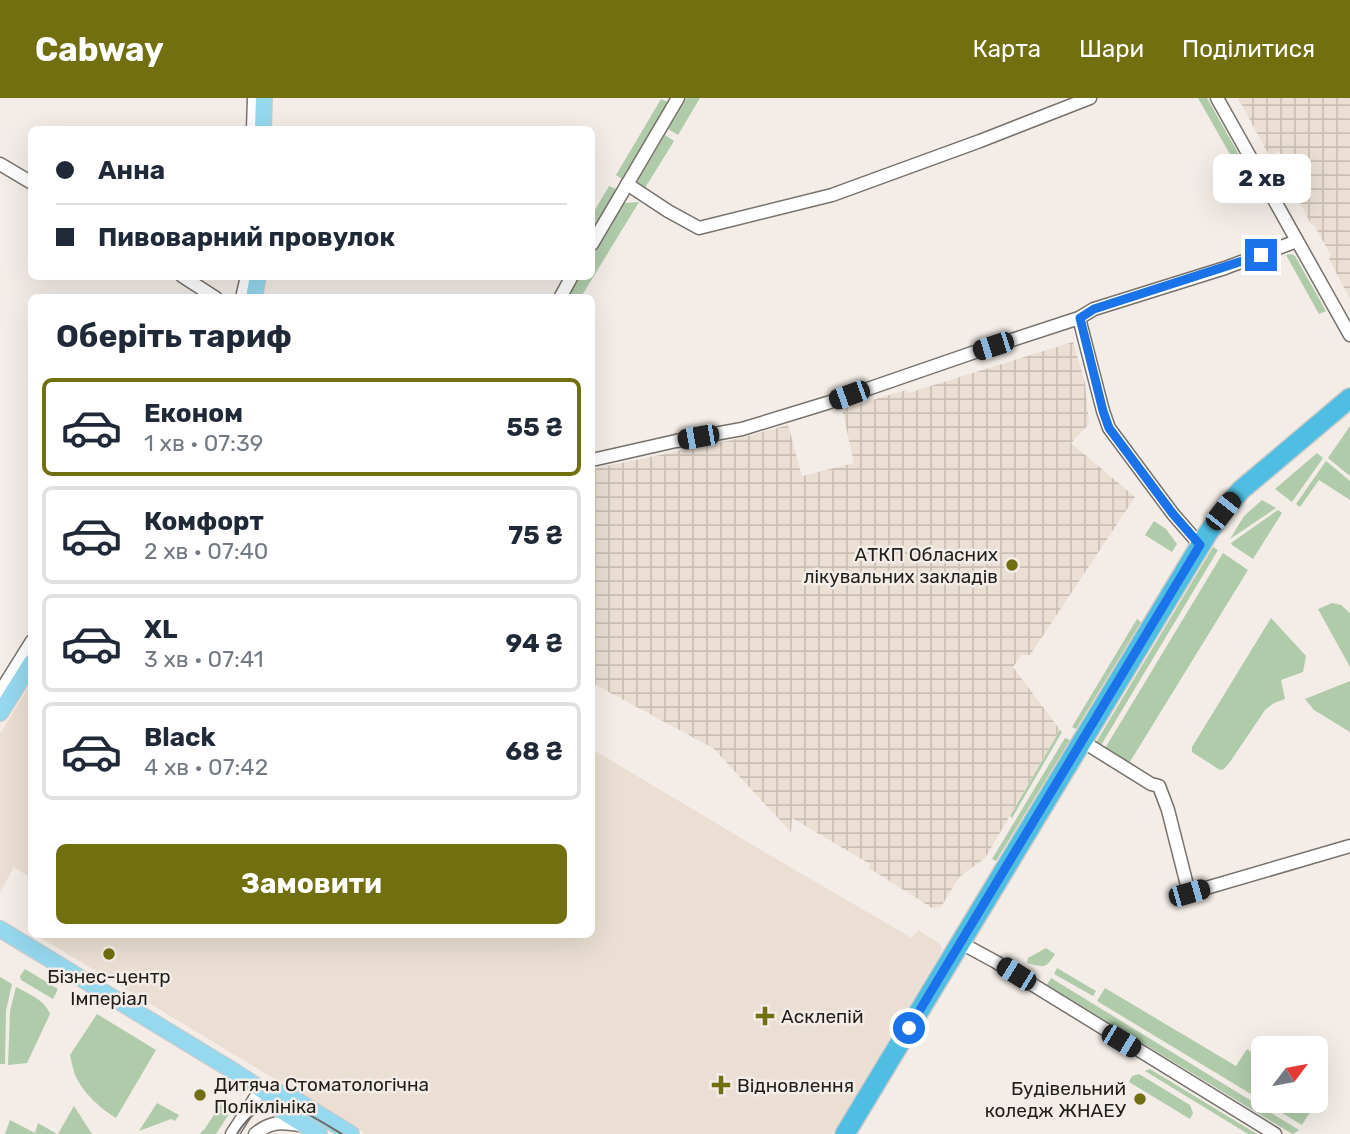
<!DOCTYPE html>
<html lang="uk">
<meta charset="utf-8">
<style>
body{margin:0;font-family:Rubik,sans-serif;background:#f6f6f7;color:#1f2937;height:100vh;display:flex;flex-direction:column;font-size:26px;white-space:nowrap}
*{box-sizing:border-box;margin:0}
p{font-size:23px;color:#747a83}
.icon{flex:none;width:38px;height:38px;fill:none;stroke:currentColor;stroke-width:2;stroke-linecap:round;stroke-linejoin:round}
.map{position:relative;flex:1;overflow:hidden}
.panel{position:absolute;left:28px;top:196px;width:567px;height:644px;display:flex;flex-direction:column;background:#fff;border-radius:10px;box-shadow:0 7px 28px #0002}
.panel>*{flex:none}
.top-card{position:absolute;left:28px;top:28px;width:567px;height:154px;border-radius:10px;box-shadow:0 7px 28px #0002;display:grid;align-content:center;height:154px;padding:0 28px;background:#fff}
.needle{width:46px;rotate:58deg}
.controls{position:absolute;left:1251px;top:938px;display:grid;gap:14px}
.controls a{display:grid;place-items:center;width:77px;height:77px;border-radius:10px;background:#fff;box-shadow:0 7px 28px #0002;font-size:35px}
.end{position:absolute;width:32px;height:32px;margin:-16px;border:9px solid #1a73e8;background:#fff;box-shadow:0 0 0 4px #fff}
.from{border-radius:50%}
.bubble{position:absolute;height:49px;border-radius:10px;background:#fff;box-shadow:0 7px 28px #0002;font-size:23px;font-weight:700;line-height:49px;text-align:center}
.car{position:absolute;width:21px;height:42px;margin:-21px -10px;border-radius:9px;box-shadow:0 0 5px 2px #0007;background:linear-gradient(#222 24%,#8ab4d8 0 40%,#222 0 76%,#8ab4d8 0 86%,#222 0)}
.top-card b{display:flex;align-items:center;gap:24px;height:66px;font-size:26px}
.top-card b+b{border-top:2px solid #e0e1e3}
.top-card i{width:18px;height:18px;background:#1f2937}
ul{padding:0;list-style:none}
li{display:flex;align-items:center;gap:21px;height:98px;margin:0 14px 10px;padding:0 14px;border:4px solid #e0e1e3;border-radius:10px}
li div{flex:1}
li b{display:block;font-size:26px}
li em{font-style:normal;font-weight:700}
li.active{border-color:#726f11}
li>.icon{width:63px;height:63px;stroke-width:1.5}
h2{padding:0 28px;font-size:32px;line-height:84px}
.button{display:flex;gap:14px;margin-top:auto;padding:14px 28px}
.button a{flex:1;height:80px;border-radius:10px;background:#726f11;color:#fff;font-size:28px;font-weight:700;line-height:80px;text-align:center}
header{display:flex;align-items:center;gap:42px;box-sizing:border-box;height:98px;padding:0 35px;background:#726f11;color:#fff}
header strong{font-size:33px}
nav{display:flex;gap:38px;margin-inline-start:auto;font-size:24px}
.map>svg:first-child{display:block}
.built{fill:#ebdfd3}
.industrial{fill:url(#industrial-grid)}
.green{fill:#afcbaa}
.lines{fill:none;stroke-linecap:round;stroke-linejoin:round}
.minor-casing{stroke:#76716b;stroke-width:15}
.major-casing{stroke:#cac9c9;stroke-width:18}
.highway-casing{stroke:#cac9c9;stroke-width:22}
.minor{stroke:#fff;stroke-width:12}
.major{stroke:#96d8ee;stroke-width:16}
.highway{stroke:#50bee2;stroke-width:19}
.tram{stroke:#6f6b67;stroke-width:2}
.route{stroke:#1a73e8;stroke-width:9}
.poi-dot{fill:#726f11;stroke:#f4ede7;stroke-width:2.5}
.labels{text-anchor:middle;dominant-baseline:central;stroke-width:5;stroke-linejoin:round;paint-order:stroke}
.poi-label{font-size:19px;fill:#211f1d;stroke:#f4ede7;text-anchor:start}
</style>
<header>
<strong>Cabway</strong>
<nav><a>Карта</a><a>Шари</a><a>Поділитися</a></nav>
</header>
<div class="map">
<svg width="1350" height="1036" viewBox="0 0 1350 1036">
<defs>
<pattern id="industrial-grid" width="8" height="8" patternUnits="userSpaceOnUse" patternTransform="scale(1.75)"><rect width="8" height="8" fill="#ebdfd3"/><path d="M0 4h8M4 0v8" fill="none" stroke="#c9bfb5"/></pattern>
</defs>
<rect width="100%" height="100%" fill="#f4ede7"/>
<g class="built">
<path d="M31 585V780L14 769 0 794V636Z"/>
<path d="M592 651 783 765 912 840 918 832 940 846 942 850 940 856 832 1036H366L36 837 592 836Z"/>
</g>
<g class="industrial">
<path d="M1241 0H1350V201L1329 161 1331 157 1314 127 1311 126 1276 60 1281 58 1279 53 1269 57 1239 2Z"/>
<path d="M1073 244 1085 285 1089 326 1071 345 1135 399 1030 557H1022L1013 569 1060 632 985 760 959 779 941 809 932 810 869 770 870 766 792 720 791 734 713 650 592 585V371L732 342 788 327 802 378 854 365 842 311 906 292 908 295Z"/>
</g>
<g class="green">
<path d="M687 0H700L678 37 668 31Z"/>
<path d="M1198 0H1207L1247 71 1248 74 1244 81Z"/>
<path d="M661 1 668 4 622 81 616 77Z"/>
<path d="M665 37 674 43 645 90 637 84Z"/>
<path d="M609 88 616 91 592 133V117Z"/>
<path d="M639 104 581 199H568L580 179 592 178V159L624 105Z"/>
<path d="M1291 156 1295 158 1326 213 1319 216 1286 157Z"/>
<path d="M1350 328V378L1328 360Z"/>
<path d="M1317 355 1323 360 1292 404 1275 391Z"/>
<path d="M1326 363 1350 383V402L1319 382 1300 409 1296 406Z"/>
<path d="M1262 402 1276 410 1230 441 1244 418Z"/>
<path d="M1278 412 1282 415 1253 461 1232 447 1231 445Z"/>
<path d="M1154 423 1166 431 1177 446 1172 454 1145 437Z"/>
<path d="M1213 449 1218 452 1100 649 1095 646Z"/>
<path d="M1223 455 1248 472 1128 667 1104 652Z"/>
<path d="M1332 505 1341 507 1350 515V569L1318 511Z"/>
<path d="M1271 520 1306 558 1303 574 1281 582 1285 601 1274 605 1265 612 1230 664 1224 671 1220 672 1192 654V649Z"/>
<path d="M1137 521 1141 524 1076 631 1072 629Z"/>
<path d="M1350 583V634L1314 612 1305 601Z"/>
<path d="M1060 632 1062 634 1012 720 1010 718Z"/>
<path d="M1065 640 1070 642 996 763 992 761Z"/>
<path d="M1046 850 1055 856C1045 872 1044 869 1027 865L1028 860Z"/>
<path d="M1057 870 1096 893 1093 898 1054 876Z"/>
<path d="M25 871 58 891 53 901 21 882 20 878Z"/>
<path d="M0 879 12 886 6 913 5 966H0Z"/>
<path d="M1051 880 1299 1032 1293 1036 1289 1034 1047 887Z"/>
<path d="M16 889C29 896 45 902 50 916L27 965 8 967 10 913Z"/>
<path d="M1105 890 1236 968 1247 951 1263 962 1264 1003H1316V994L1325 990 1302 1027 1097 903Z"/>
<path d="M97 916 156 952 116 1020C101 1011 84 996 76 979 74 975 71 962 70 957Z"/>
<path d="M1150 971 1257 1036H1248L1145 973Z"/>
<path d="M1139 976 1190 1007 1193 1015 1190 1021 1129 984 1132 978Z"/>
<path d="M157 1005 179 1017 175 1023 171 1021 139 1033Z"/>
<path d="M221 1006 231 1013 216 1036H200L203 1032H204Z"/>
<path d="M74 1008 92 1036H58Z"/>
<path d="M10 1022 35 1035 38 1025 57 1036H5Z"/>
</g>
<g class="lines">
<g class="minor-casing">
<g id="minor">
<path d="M1217 0 1350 237"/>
<path d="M253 32 254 0"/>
<path d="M0 66 32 85"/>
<path d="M627 86 668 113 699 130 832 97 980 43 1090 0"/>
<path d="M592 146 678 0"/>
<path d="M182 178 216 200"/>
<path d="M242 200 247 178"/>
<path d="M560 200 572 178"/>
<path d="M1079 220 1103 313 1109 330 1173 416 1200 447"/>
<path d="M592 362 676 343 742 331 827 305 972 255 1079 220 1094 211 1225 170 1297 143"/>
<path d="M0 594 32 543"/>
<path d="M1082 643 1151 686 1159 688 1168 712 1189 795 1350 748"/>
<path d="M961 845 996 864 1275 1036"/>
<path d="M232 1036 261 991"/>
<path d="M255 1036C271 1023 281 1024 300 1027"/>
</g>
</g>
<g class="major-casing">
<g id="major">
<path d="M263 32 264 0"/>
<path d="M254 200 258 178"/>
<path d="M0 615 32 564"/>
<path d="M0 831 235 974 267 995 274 1008 319 1036"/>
<path d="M267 995H281L291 999 351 1036"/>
</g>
</g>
<g class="highway-casing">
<path id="highway" d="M845 1036 1206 438 1223 413 1241 392 1350 300"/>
</g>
<use href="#minor" class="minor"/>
<use href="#major" class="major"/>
<use href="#highway" class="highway"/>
<path class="tram" d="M237 1036C268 985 303 1013 342 1036"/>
</g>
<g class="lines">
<path class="route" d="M909 930 1200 447 1173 416 1109 330 1103 313 1080 220 1094 211 1261 157"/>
</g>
<g class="poi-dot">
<circle cx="1012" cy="467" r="7"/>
<circle cx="109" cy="856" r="7"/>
<path d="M761.5 907.5h7v7h7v7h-7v7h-7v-7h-7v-7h7z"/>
<path d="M717.5 976.5h7v7h7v7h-7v7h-7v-7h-7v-7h7z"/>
<circle cx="200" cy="997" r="7"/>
<circle cx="1140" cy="1001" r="7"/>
</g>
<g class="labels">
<g class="poi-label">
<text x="998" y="456" text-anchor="end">АТКП Обласних<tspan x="998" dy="22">лікувальних закладів</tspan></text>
<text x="109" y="878" text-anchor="middle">Бізнес-центр<tspan x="109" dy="22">Імперіал</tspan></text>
<text x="781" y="918">Асклепій</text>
<text x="214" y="986">Дитяча Стоматологічна<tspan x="214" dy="22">Поліклініка</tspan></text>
<text x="737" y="987">Відновлення</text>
<text x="1126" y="990" text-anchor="end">Будівельний<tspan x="1126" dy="22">коледж ЖНАЕУ</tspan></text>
</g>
</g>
</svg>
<div class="controls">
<a><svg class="needle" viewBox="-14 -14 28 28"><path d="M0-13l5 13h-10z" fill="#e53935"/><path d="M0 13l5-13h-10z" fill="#747a83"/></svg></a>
</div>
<i class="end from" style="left:909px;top:930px"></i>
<i class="end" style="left:1261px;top:157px"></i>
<div class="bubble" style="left:1213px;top:56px;width:98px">2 хв</div>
<i class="car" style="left:993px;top:248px;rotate:252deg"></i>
<i class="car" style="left:849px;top:297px;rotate:250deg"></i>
<i class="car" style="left:698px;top:339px;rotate:260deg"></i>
<i class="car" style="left:1223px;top:413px;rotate:38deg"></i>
<i class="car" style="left:1189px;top:795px;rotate:74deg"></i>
<i class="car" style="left:1016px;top:876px;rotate:302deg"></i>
<i class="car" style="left:1121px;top:943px;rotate:121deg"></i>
<div class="top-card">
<b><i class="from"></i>Анна</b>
<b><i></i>Пивоварний провулок</b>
</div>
<section class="panel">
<h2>Оберіть тариф</h2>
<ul>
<li class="active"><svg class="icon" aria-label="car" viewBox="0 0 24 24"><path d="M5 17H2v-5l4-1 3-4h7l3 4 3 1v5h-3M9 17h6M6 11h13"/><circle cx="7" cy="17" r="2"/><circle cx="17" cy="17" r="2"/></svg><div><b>Економ</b><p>1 хв · 07:39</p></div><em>55 ₴</em></li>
<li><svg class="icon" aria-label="car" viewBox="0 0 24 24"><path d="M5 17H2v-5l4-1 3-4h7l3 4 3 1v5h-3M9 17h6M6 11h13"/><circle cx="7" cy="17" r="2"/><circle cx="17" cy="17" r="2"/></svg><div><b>Комфорт</b><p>2 хв · 07:40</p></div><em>75 ₴</em></li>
<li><svg class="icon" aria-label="car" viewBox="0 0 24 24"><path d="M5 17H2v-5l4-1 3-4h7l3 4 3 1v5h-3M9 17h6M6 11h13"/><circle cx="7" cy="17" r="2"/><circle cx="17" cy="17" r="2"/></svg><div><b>XL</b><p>3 хв · 07:41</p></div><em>94 ₴</em></li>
<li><svg class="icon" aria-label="car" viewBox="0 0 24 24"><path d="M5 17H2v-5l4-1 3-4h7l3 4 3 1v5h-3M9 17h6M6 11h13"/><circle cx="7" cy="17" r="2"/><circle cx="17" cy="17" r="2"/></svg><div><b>Black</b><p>4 хв · 07:42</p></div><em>68 ₴</em></li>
</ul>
<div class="button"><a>Замовити</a></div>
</section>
</div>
